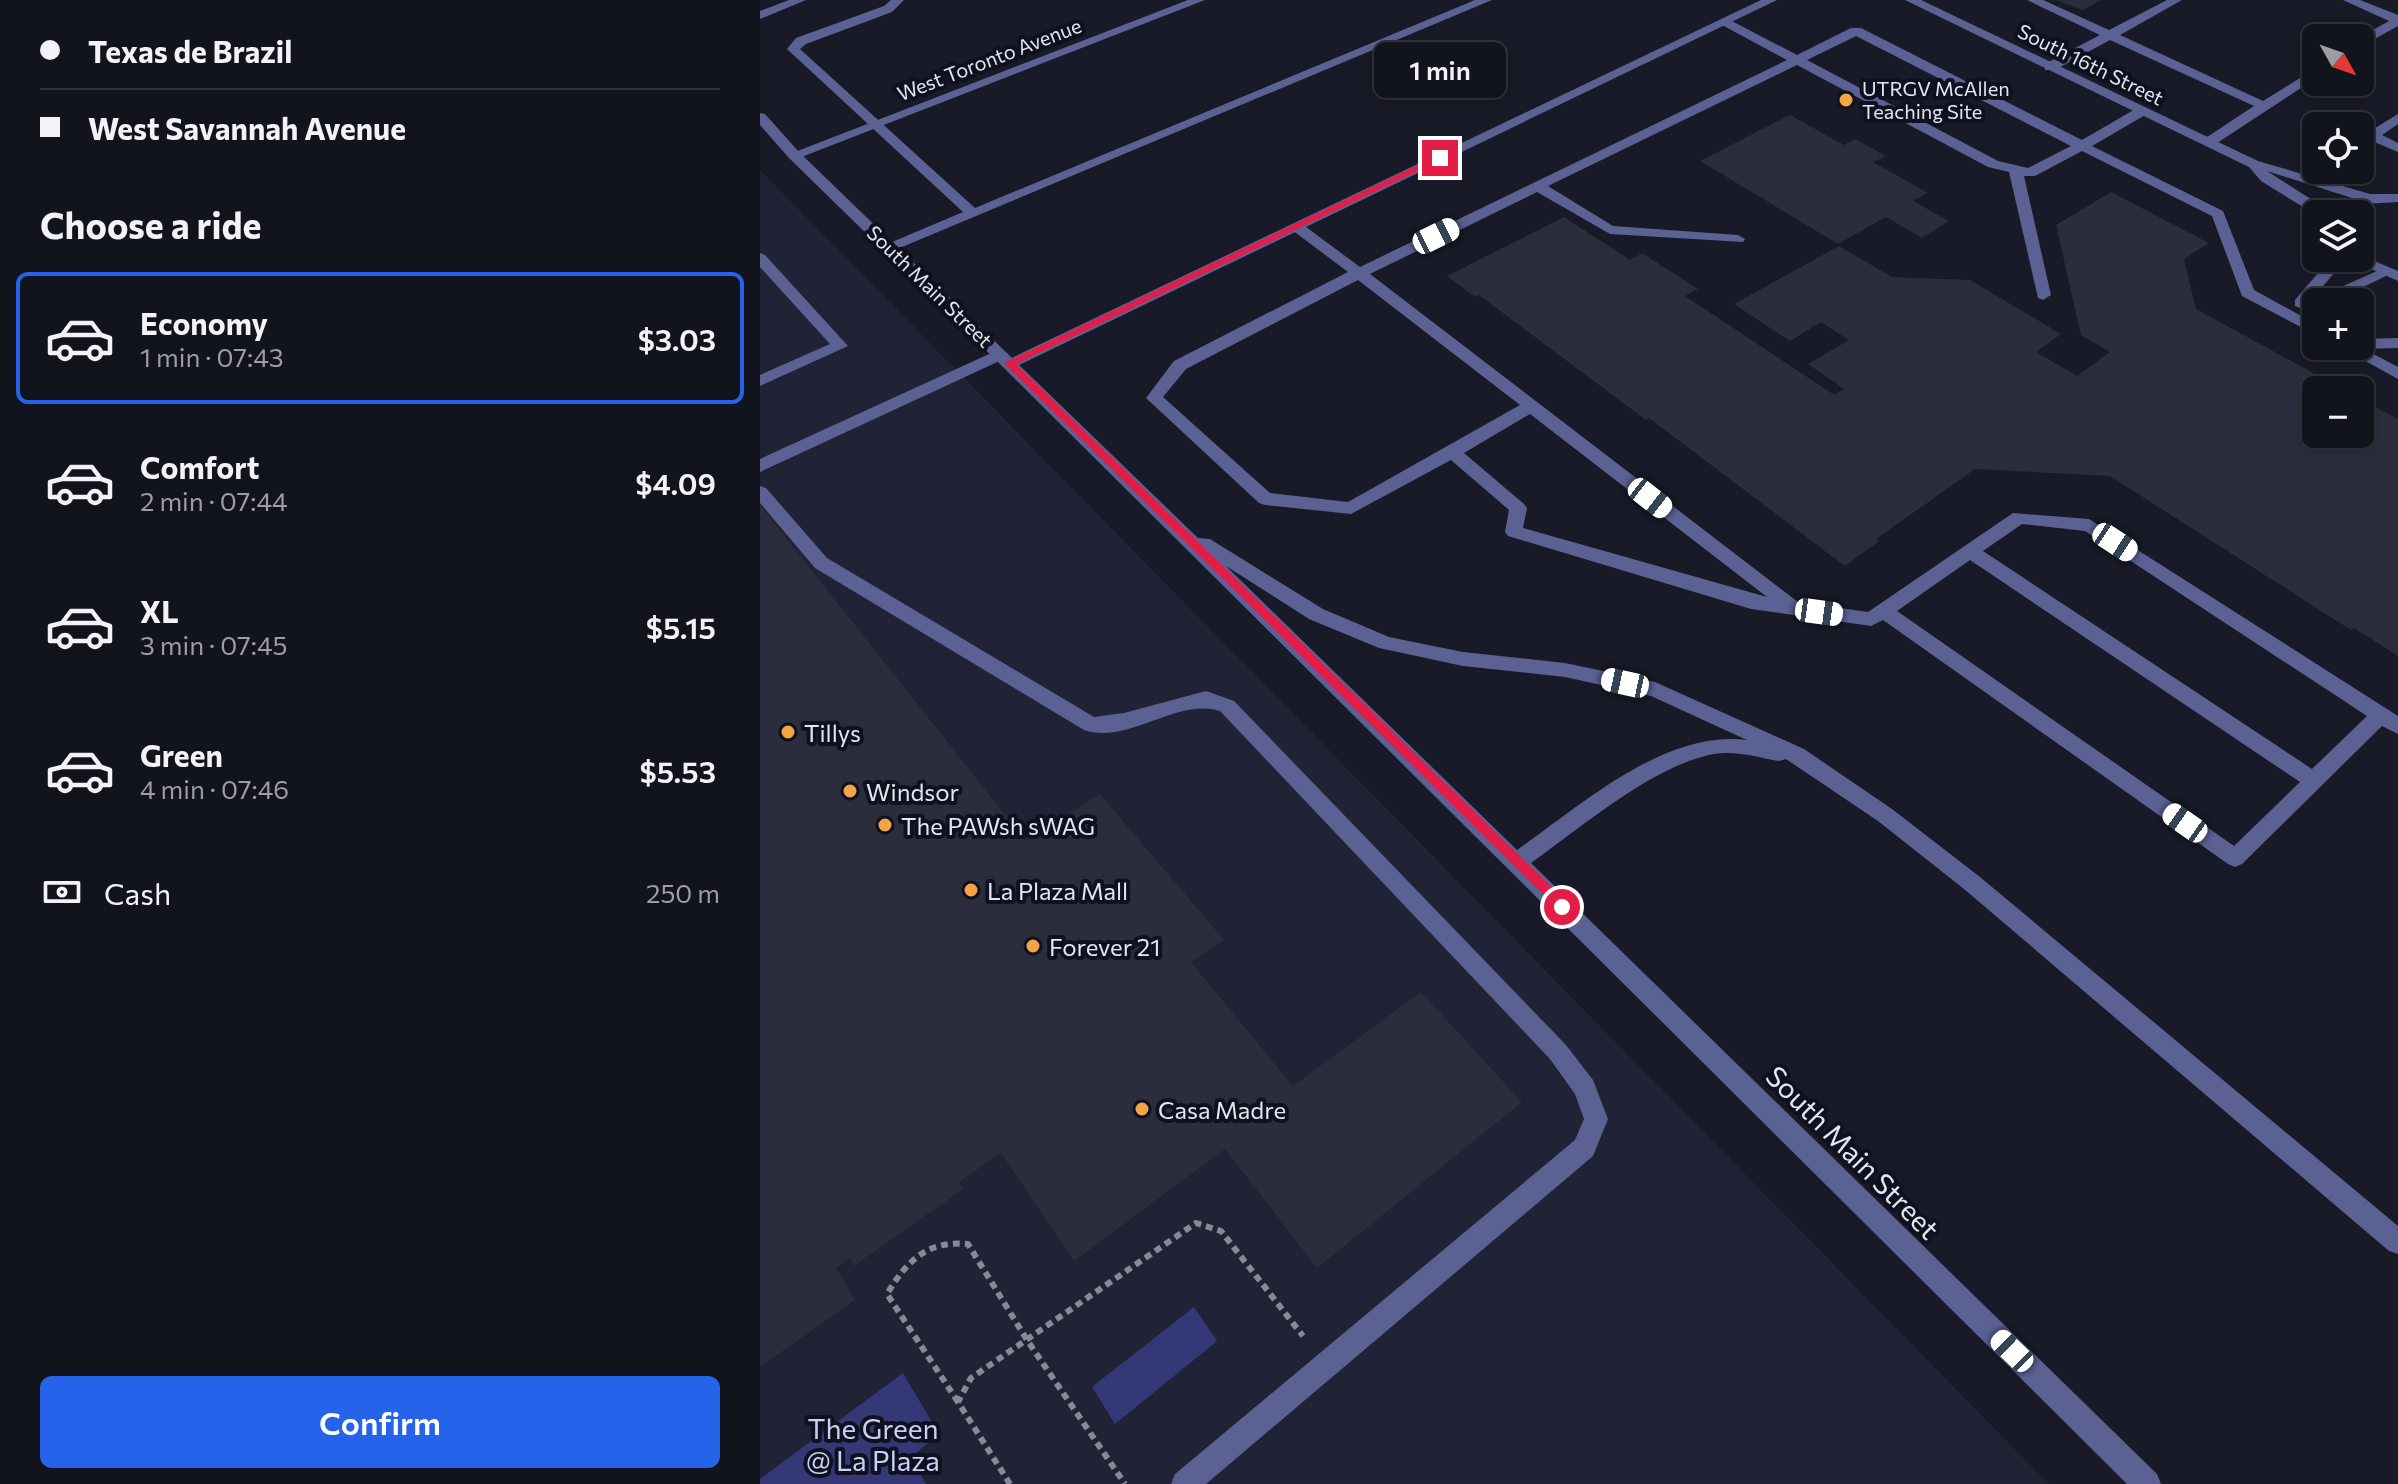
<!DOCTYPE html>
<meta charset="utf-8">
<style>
body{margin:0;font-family:Commissioner,sans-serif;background:#1f212a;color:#f1f3f6;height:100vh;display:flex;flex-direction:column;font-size:30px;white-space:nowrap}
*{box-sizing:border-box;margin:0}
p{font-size:26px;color:#9c9ea4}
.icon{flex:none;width:44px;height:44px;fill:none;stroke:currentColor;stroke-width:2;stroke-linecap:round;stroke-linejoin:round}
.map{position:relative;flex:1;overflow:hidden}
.drawer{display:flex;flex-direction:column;background:#12141d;width:760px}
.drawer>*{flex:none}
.banner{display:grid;align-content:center;height:176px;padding:0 40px;background:#12141d}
.needle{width:52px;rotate:130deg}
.fabs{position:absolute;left:1542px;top:24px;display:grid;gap:16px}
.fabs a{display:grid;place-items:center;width:72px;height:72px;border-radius:12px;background:#12141d;box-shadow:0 4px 12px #0003,0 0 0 2px #31333b;font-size:40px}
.end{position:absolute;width:36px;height:36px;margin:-18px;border:10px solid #e11d48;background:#fff;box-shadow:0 0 0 4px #fff}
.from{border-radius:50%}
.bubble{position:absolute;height:56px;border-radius:12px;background:#12141d;box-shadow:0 4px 12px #0003,0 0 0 2px #31333b;font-size:26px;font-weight:600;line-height:56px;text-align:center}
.car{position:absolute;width:24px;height:48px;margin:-24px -12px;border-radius:10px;box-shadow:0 0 6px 2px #0007;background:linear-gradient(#fff 24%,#345 0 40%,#fff 0 76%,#345 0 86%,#fff 0)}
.banner b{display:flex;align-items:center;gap:28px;height:76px;font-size:30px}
.banner b+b{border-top:2px solid #31333b}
.banner i{width:20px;height:20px;background:#f1f3f6}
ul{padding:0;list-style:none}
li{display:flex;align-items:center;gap:24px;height:132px;margin:0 16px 12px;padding:0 24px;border:4px solid transparent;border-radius:12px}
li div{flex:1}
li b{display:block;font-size:30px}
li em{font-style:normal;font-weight:600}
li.current{border-color:#2563eb}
li>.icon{width:72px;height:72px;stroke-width:1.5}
h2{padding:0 40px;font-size:36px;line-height:96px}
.pay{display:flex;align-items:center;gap:20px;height:88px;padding:0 40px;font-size:30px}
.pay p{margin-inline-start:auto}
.button{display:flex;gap:16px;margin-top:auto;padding:16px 40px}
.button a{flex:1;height:92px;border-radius:12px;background:#2563eb;color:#fff;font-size:32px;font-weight:600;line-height:92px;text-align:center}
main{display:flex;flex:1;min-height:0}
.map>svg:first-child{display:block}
.built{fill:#202336}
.green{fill:#343877}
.building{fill:#2b2d3c}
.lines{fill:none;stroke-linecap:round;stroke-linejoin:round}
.path{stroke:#878995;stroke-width:6;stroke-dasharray:7 5;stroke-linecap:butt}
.service{fill:#5b6293;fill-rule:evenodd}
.minor{fill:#5b6293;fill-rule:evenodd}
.tertiary{fill:#5b6293;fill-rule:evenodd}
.route{fill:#e11d48}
.poi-dot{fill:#f4a444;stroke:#0f111e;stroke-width:3}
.labels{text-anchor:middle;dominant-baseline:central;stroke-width:8;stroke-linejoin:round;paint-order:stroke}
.far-street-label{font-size:20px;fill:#e4e6f0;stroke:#0f111e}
.far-poi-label{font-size:20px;fill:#e4e6f0;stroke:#0f111e;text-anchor:start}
.poi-label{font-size:24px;fill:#e4e6f0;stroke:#0f111e;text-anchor:start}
.near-street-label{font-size:28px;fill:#e4e6f0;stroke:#0f111e}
.near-park-label{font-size:28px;fill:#c8cff9;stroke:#0f111e}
</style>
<main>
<section class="drawer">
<div class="banner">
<b><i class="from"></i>Texas de Brazil</b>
<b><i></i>West Savannah Avenue</b>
</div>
<h2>Choose a ride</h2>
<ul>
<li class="current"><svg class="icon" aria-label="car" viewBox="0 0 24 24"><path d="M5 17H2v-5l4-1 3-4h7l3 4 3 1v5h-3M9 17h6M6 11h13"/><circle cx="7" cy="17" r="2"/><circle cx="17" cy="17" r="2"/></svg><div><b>Economy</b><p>1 min · 07:43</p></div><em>$3.03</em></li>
<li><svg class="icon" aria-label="car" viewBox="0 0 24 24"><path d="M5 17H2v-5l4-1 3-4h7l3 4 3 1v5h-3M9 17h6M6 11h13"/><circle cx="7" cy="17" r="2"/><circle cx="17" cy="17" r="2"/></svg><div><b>Comfort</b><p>2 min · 07:44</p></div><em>$4.09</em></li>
<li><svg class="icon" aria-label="car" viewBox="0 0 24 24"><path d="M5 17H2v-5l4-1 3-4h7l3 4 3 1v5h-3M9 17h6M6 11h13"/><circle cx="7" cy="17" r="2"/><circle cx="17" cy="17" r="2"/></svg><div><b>XL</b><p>3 min · 07:45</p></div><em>$5.15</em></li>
<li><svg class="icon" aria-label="car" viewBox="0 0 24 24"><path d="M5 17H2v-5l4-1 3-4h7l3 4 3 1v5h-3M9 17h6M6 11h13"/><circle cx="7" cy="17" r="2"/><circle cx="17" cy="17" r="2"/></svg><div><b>Green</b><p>4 min · 07:46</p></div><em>$5.53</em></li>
</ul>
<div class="pay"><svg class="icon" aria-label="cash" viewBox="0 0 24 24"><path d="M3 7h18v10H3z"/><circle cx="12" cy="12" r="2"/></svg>Cash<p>250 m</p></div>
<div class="button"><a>Confirm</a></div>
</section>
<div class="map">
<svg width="1638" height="1484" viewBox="0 0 1638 1484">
<rect width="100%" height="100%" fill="#181a27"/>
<path class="built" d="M0 170 1289 1484H0Z"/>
<g class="green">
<path d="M434 1307 457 1341 355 1424 332 1387Z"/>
<path d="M143 1373 179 1434 151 1457 166 1484H0V1479Z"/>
</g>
<g class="building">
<path d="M1296 0H1341L1323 10Z"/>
<path d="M1030 115 1084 145 1095 139 1126 156 1113 162 1168 193 1153 201 1189 221 1162 238 1126 217 1078 244 940 161Z"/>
<path d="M1351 192 1449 243 1424 259 1436 309 1584 390H1556V434H1600V399L1638 419V656L1594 628 1591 630 1350 476 1215 469 1116 539 1119 541 1085 566 889 418 886 420 719 295 715 297 687 276 804 217 870 260 882 253 938 289 925 296 1074 395 1084 389 1048 364 1089 340 1061 322 1030 341 974 304 1079 246 1132 277 1210 280 1301 334 1276 352 1317 376 1350 352 1321 335 1296 225Z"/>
<path d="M0 505 265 840 340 794 464 940 431 962 533 1086 661 992 762 1102 557 1268 465 1149 314 1261 241 1153 199 1182 203 1189 94 1266 90 1258 76 1268 95 1300 0 1367Z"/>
</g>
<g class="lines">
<g class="path">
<path d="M198 1402 127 1294C147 1261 167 1240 208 1244L267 1340 365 1484"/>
<path d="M250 1484 198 1402 211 1378 436 1223 461 1231 543 1336"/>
</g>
<g class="service">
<path d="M131 0H144L132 12 46 44 40 49 215 208 715 0H732L130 252 125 251V245L203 212 27 49 36 38 124 6Z"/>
<path d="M1267 0H1283L1349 30 1407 0H1422L1360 35 1503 101 1556 68V78L1454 145H1444V139L1494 106 1350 40 1295 70H1285V64L1340 35Z"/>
<path d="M1583 0H1600L1638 15V26L1600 47 1599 38 1629 21Z"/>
<path d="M966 18 1037 55 1091 28H1101L1322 140 1377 108H1387V114L1332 146 1463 211 1494 290 1556 324V335L1482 296 1452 216 1322 151 1275 176H1264L1291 295 1283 300 1278 298 1249 172 1228 167 1037 65 788 186 853 226 978 235 985 239 983 242 850 234 777 192 610 274 1038 602 1108 612 1253 513 1329 519 1638 716V734L1622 726 1482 864 1475 867 1468 864 1123 620 1111 626 991 609 748 536 745 532 749 510 691 460 591 514 505 505 499 503 386 398 414 361 588 272 532 230V224H542L600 267 1027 60 962 25V19ZM1096 36 1311 146 1268 168 1238 161 1047 60ZM598 280 760 405 588 502 510 493 403 397 426 369ZM770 414 1007 597 763 528 767 508 764 504 704 453ZM1262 524 1325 531 1607 716 1552 769 1223 551ZM1210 560 1540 782 1474 846 1137 611Z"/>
<path d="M1638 114V124L1622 135 1638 143V152L1607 139V133Z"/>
<path d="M0 253 5 255 88 346 0 386V375L70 344 0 267Z"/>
<path d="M1571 258H1587L1557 293 1579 288 1619 270 1624 268 1632 273 1589 294 1540 308 1535 306V300Z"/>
<path d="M1638 338V348L1604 349 1638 367V379L1578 346H1600V339Z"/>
<path d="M240 349 248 354 246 358 0 472V459Z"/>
<path d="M0 486 6 488 67 558 334 717 364 713 446 691 474 701 806 1045 833 1080 848 1119 833 1156 446 1484H411L415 1474 815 1140 824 1119 815 1094 790 1059 460 711C417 697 368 745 324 730L55 568 0 503Z"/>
</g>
<g class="minor">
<path d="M428 0H445L39 158 27 155Z"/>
<path d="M1001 0H1017L255 367H243L241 363Z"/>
<path d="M1145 0H1161L1498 161 1610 194H1638V202L1604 204 1582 214 1556 215 1501 181 1489 167ZM1507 171 1592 198 1568 210Z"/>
<path d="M1600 255 1638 271V281L1587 258H1600Z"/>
</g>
<g class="tertiary">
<path d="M29 0H46L0 19V11Z"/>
<path d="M0 113 5 114 39 152 438 538 450 539 563 609 629 637 703 652 805 663 895 682 1044 749 1132 809 1220 877 1638 1226V1254L1629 1251 1204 889 1118 821 1026 759 1019 761C1002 758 981 752 964 753 904 756 819 829 771 863L1397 1474 1401 1484H1367L243 367 29 158 0 125ZM466 566 549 619 619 648 703 666 805 677 891 696 987 740C905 729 820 806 757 850Z"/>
</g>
</g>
<path class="route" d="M677 156 685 158 256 364 807 902V911L802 913 244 363Z"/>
<g class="poi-dot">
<circle cx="1086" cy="100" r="8"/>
<circle cx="28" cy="732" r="8"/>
<circle cx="90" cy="791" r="8"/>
<circle cx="125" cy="825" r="8"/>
<circle cx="211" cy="890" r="8"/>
<circle cx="273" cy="946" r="8"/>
<circle cx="382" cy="1109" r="8"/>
</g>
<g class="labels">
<g class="far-street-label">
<text transform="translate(229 59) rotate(-21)">West Toronto Avenue</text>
<text transform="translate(1331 64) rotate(26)">South 16th Street</text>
<text transform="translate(170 286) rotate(44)">South Main Street</text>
</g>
<g class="far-poi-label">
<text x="1102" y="88">UTRGV McAllen<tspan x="1102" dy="23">Teaching Site</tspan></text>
</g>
<g class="poi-label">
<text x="44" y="732">Tillys</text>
<text x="106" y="791">Windsor</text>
<text x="141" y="825">The PAWsh sWAG</text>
<text x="227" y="890">La Plaza Mall</text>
<text x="289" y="946">Forever 21</text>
<text x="398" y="1109">Casa Madre</text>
</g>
<g class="near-street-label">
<text transform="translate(1093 1152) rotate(45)">South Main Street</text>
</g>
<g class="near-park-label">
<text x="113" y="1428">The Green<tspan x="113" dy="32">@ La Plaza</tspan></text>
</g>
</g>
</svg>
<div class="fabs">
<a><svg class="needle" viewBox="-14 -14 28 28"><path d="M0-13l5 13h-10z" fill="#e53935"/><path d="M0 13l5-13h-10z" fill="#9c9ea4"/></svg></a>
<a><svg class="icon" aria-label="locate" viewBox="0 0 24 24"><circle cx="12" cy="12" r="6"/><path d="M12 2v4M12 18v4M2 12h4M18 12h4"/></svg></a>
<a><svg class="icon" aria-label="layers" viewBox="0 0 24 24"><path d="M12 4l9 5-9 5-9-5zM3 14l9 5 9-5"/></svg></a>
<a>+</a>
<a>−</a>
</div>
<i class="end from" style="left:802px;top:907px"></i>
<i class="end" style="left:680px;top:158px"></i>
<div class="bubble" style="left:614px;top:42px;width:132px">1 min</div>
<i class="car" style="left:676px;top:236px;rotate:64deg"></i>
<i class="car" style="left:890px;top:498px;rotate:128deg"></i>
<i class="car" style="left:1355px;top:542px;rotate:123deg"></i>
<i class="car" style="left:1059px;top:612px;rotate:98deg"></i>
<i class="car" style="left:865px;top:683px;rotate:282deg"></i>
<i class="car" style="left:1425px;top:823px;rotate:305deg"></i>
<i class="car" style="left:1252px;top:1351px;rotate:314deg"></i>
</div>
</main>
